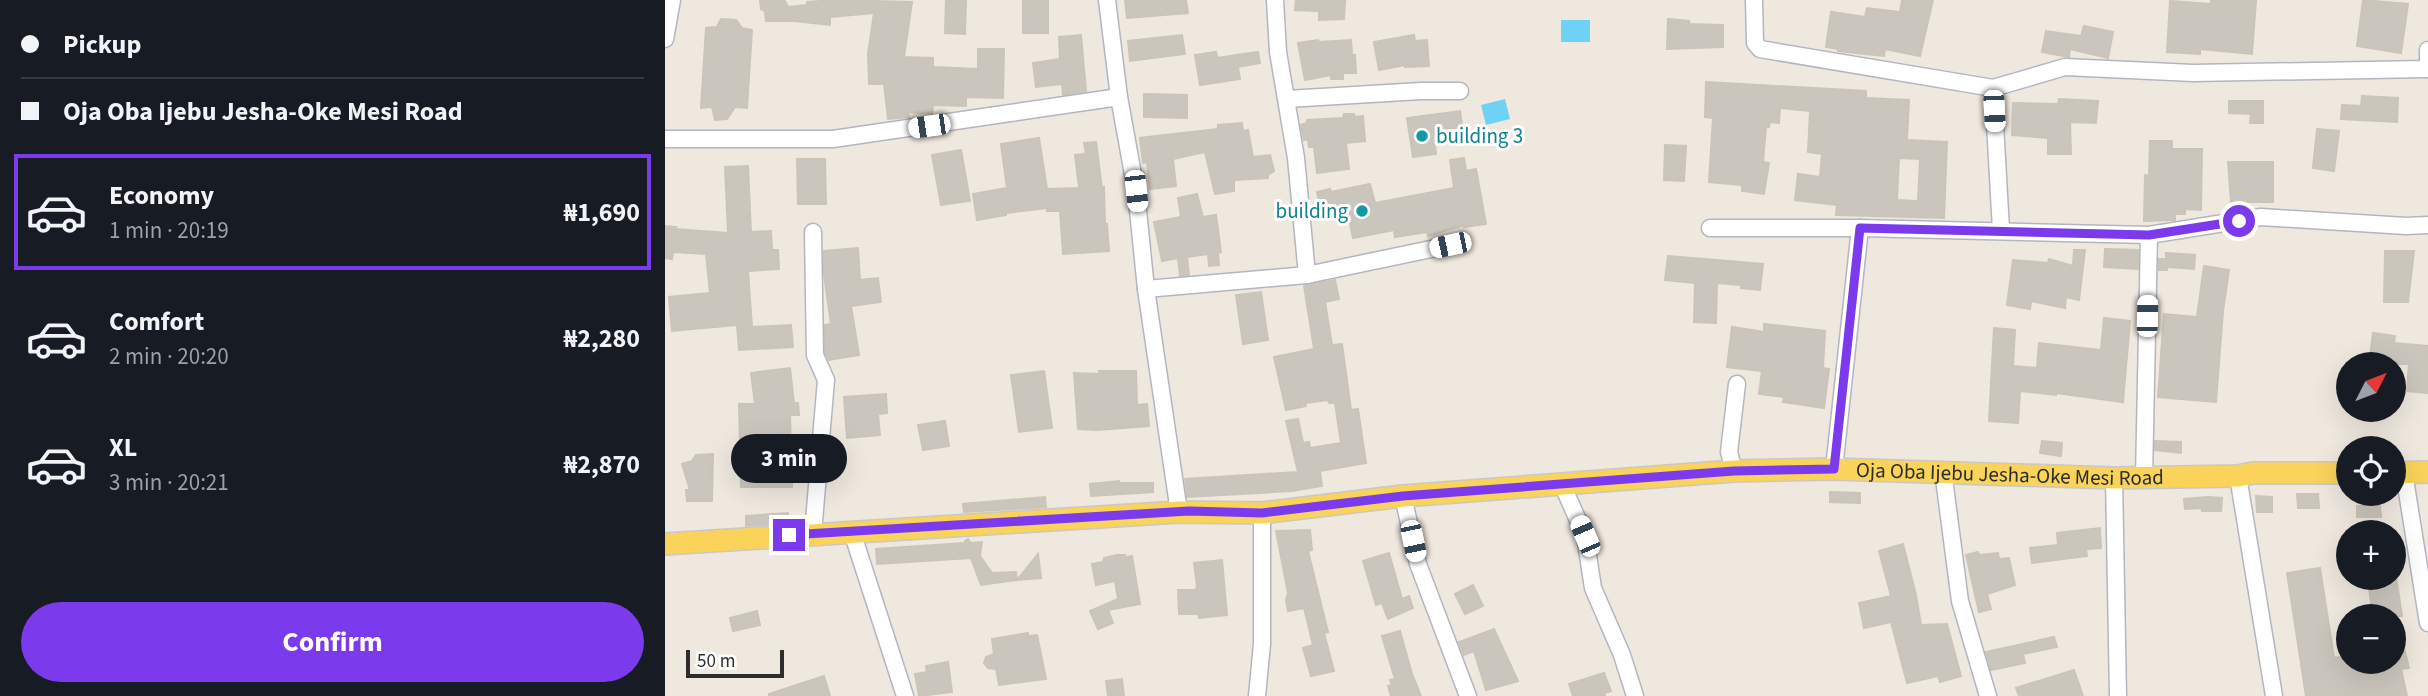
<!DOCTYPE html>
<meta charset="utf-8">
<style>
body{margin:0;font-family:"Source Sans 3",sans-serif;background:#20242c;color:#f1f3f6;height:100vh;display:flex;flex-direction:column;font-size:26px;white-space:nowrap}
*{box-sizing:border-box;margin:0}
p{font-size:23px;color:#9ea1a6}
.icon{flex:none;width:38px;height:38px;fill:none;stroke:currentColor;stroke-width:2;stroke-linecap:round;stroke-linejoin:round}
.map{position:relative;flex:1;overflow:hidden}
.side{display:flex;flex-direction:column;background:#171b24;width:665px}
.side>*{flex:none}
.top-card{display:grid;align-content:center;height:154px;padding:0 21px;background:#171b24}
.needle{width:46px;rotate:48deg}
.buttons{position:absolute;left:1671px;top:352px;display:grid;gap:14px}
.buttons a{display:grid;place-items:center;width:70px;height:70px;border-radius:50%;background:#171b24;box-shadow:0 7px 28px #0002;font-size:35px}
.scale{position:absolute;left:21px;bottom:18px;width:98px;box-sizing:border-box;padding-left:7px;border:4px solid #2d2d2d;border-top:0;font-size:19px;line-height:24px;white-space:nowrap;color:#2d2d2d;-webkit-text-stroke:5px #fff;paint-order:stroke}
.end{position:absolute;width:32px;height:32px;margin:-16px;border:9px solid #7c3aed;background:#fff;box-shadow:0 0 0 4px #fff}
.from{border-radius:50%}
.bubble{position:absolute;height:49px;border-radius:24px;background:#171b24;box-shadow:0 7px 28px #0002;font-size:23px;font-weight:700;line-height:49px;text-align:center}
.car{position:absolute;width:21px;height:42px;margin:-21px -10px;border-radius:9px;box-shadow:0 0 5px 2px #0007;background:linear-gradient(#fff 24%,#345 0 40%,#fff 0 76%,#345 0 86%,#fff 0)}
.top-card b{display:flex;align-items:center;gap:24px;height:66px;font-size:26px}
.top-card b+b{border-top:2px solid #363941}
.top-card i{width:18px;height:18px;background:#f1f3f6}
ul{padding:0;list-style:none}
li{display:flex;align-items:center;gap:21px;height:116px;margin:0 14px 10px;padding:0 7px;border:4px solid transparent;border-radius:0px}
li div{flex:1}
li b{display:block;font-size:26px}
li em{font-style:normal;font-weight:700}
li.current{border-color:#7c3aed}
li>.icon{width:63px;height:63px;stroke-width:1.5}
.button{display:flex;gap:14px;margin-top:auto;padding:14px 21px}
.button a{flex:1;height:80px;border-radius:42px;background:#7c3aed;color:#fff;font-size:28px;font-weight:700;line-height:80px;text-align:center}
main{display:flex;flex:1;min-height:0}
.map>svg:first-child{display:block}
.water{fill:#6dd2f6}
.building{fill:#cbc6bd;stroke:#cbc4b8;stroke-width:2;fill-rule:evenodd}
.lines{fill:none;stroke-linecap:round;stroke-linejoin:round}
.minor-casing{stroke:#b3b6c1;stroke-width:19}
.major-casing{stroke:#c8c8c8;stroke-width:24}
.minor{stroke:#fff;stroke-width:16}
.major{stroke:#f9d35a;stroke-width:21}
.route{stroke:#7c3aed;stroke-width:9}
.culture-dot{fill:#0f9aa8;stroke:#fff;stroke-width:2.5}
.labels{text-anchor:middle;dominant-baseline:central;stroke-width:6;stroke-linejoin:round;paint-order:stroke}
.culture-label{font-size:21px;fill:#0d838f;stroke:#fff;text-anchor:start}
.street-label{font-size:21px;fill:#2d2d2d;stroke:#fff}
</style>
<main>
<section class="side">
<div class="top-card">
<b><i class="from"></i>Pickup</b>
<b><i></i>Oja Oba Ijebu Jesha-Oke Mesi Road</b>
</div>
<ul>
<li class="current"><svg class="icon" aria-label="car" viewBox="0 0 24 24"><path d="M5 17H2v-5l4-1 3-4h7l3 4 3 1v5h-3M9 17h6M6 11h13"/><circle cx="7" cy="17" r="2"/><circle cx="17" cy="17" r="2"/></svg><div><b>Economy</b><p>1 min · 20:19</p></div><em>₦1,690</em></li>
<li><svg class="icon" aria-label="car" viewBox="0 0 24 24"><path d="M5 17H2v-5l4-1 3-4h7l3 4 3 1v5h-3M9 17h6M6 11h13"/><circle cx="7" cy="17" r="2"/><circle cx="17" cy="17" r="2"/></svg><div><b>Comfort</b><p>2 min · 20:20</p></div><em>₦2,280</em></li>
<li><svg class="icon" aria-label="car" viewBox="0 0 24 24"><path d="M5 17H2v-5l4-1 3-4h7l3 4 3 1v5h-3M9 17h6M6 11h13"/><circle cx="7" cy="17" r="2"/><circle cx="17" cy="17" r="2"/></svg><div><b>XL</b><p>3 min · 20:21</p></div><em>₦2,870</em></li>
</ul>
<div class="button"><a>Confirm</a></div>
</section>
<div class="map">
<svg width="1763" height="696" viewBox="0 0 1763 696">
<rect width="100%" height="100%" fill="#efe8df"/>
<g class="water">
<rect x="896" y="20" width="29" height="22"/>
<path d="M840 99 845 119 821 125 816 105Z"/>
</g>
<g class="building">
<path d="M95 0 120 1 123 7 142 5V2L169 0 247 2 239 57 268 58V67L313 69V49H339L338 98 301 97V106L268 105 267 114 243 112 244 117 223 119 219 84H204L203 54 209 13 165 17V25L129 21H101L100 11 96 9Z"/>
<path d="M281 0H301L300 34 280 33Z"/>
<rect x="358" y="0" width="25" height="33"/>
<path d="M460 0H521L523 13 462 18Z"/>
<path d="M631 0H680L679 19 654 20V11L630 10Z"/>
<path d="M1237 0H1268L1255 56 1220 49 1219 56 1173 51V49L1161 47 1166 12 1200 17 1202 8 1235 12Z"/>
<path d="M1546 0H1591L1587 54 1535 49V54L1502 52 1505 1 1546 4Z"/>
<path d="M1698 0 1743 4 1736 53 1692 46Z"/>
<path d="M56 19 71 20 77 28 87 30 82 108 70 107 62 119 50 120 47 107 36 108 41 28 52 27Z"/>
<path d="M1003 19 1024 21V24L1058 25V47L1002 49Z"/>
<path d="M1419 26 1448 32 1443 58 1405 49 1404 57 1377 52 1381 31 1416 36Z"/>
<path d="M416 35 421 91 398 95 397 84 371 87 368 63 395 59 394 37Z"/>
<path d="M517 35 520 54 465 61 463 41Z"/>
<path d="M749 35 750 41 762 40 764 66 740 67V65L714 70 709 42Z"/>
<path d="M653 40 654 42 686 40 687 55H690L691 73H678V79H666V75L640 80 633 43Z"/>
<path d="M551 52 552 58 593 52 595 63 573 67 575 79 535 85 530 55Z"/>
<path d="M1041 82 1201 91V98L1244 100 1242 140 1282 142 1279 218 1171 215 1172 205 1130 200 1133 174 1155 177 1157 154 1143 152 1145 111 1115 108 1114 123 1105 122 1104 127H1101L1098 162 1104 163 1099 194 1077 191V185L1044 182 1048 118 1040 117ZM1234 158 1255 159 1253 201 1232 200Z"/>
<path d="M479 94 522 95V118L479 117Z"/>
<path d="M1697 96 1733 98 1732 122 1676 119 1677 105 1696 106Z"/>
<path d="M1394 99 1433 101 1431 123 1405 122 1406 154H1383V138L1347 135 1348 103 1393 104Z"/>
<path d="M1564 101H1598V123H1585L1586 114 1564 113Z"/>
<path d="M795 111 798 131 769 134 771 154 748 157 742 118Z"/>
<path d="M679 114H689L690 117 698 116 700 141 681 143 684 169 652 173 649 147H644L643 139 639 140 636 125 642 123V120L678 118Z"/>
<path d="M577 123 578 131 583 130 588 157 605 155 609 171 603 175V178L569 180V191L550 194 540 152 508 159 511 186 485 189 482 162 478 163 475 138 553 129V125Z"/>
<path d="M1652 129 1674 131 1669 171 1648 168Z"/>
<path d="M374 138 382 189 414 188 410 155 421 154 419 143 431 142 437 188 439 187 440 224H442L444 251 398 254 395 211H382V208L341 213V215L312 220 308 194 342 188 336 144Z"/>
<path d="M1485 141H1507V149H1537L1536 210 1520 209V214H1510V220L1479 221 1480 175 1484 176Z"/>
<path d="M1000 145 1021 146 1019 181 999 180Z"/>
<path d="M296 150 305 201 276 205 267 155Z"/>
<path d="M799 158 801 171 811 169 821 224 799 227V225L763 236 762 232 730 237 729 230 688 238 683 214 658 219 652 192 665 189 666 192 705 184 710 203 789 188 785 160Z"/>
<path d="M132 159H160L161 204H133Z"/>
<path d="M1563 162H1608V202H1566Z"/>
<path d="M83 166 86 232 106 231 107 250H113L114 269 83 271 87 327 126 325 128 347 74 350 72 325 7 331 4 297 45 293 41 254 8 252 7 259 0 258V226L11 227 10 229 63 233 60 167Z"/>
<path d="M532 194 538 217 551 215 556 252 553 253 554 265 544 266 543 254 522 257 524 275 515 276 513 258 497 261 489 222 516 217 513 198Z"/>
<path d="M193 248 195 280 213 278 216 302 186 306 194 355 164 360 160 353V325L166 324 159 275V251Z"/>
<path d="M1440 249 1473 250V269L1439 267Z"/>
<path d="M1409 250H1420L1414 300 1401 297 1400 308 1366 301 1365 309 1342 305 1348 260 1383 263 1384 259 1408 266Z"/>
<path d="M1720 251H1749L1743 302H1719Z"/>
<path d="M1501 253 1530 255 1529 269 1502 267V270H1494V259H1501Z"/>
<path d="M1003 256 1098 264 1095 290 1076 288V285L1052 283 1051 323 1029 322 1030 283 1000 280Z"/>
<path d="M1539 266 1564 270 1558 311 1551 402 1493 397 1499 314 1532 317Z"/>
<path d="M670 280 674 299 660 302 667 345 677 344 686 410 693 409 701 463 655 471 657 486 627 491 522 497 520 479 633 472 621 421 633 419 638 443 644 442 645 448 676 443 670 403H664L663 400 640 403 641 406 621 410 609 357 649 349 639 286Z"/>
<path d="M596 292 603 340 578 344 571 295Z"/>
<path d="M1439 318 1465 321 1458 402 1391 393V395L1355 391 1353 423 1324 421 1329 328 1350 330 1348 366 1372 368 1374 343 1436 350Z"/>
<path d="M1099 324 1160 331 1158 368 1164 369 1159 408 1118 402 1119 397 1094 394 1097 371 1062 367 1067 327 1099 332Z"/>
<path d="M1708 333 1730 336 1729 343 1763 346V393L1742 391 1744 364H1704Z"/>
<path d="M125 368 129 403H133L134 415H125L127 487H76L74 404H90L86 373Z"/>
<path d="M379 371 387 428 354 432 346 375Z"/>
<path d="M434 371H471L472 405 482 404 484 426 432 430 413 429 409 373 434 374Z"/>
<path d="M221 394 222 413 213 414 215 435 182 438 179 397Z"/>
<path d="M280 421 284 446 258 450 253 425Z"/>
<path d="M1377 441 1397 443 1396 456 1375 453Z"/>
<path d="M1490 441 1516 442V453L1490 450Z"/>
<path d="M48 454 47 501H22L21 490H25L17 464 27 461 31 455Z"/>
<path d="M454 481V483H488V492L426 496 425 484Z"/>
<path d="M1165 492 1195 493V503L1165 502Z"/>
<path d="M1632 494H1653L1654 508H1633Z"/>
<path d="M1591 496 1607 497V512H1592Z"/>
<path d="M380 497 381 507 299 512 298 504Z"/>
<path d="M1543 497 1557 498 1556 511H1537V508L1520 509 1519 499Z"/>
<path d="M1715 505 1716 517H1692V506Z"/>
<path d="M123 513 124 523 81 526V516Z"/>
<path d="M1435 528 1436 548 1421 549 1422 556 1367 563 1365 548 1393 545 1392 533Z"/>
<path d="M645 530 647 550 643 551 663 632 659 633 669 671 646 676 638 648 648 645 639 608 623 611 621 600 623 593 611 531Z"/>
<path d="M303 539 306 543 317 542 315 556 327 573 351 572 352 580 316 585 306 558 212 564 211 549 300 543V541Z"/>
<path d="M1238 544 1251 595 1256 625 1282 624 1296 676 1275 682 1273 676 1242 683 1226 622 1199 628 1194 603 1226 596 1214 551Z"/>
<path d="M1313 552 1314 555 1333 553 1334 559 1344 558 1350 585 1322 594 1326 609 1314 612 1301 555Z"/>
<path d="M724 553 737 599 744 596 748 608 723 619 717 603 711 605 698 561Z"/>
<path d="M373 554 376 578 352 580Z"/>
<path d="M452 555H460L459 558 467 556 475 604 443 610 448 623 433 629 425 611 453 599 450 581 431 585 427 564 438 562 439 558Z"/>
<path d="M557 560 562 615 534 618V614H514L513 590H531L532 586 529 563Z"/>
<path d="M1655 568 1669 658 1684 655V662H1729V646L1738 644 1744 668 1736 669 1742 696H1641L1622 573Z"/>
<path d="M1731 577 1737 616H1708L1703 582Z"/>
<path d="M808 585 818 606 800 614 790 594Z"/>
<path d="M92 611 95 625 68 631 65 618Z"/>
<path d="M829 629 853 681 821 690 809 651 799 655 794 642Z"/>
<path d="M735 631 747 674 756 696H726L723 686 727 685 725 680 730 679 717 636Z"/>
<path d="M363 633V636L372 635 381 679 334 685 331 669 323 668 319 663 321 657 329 654 327 639Z"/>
<path d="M1389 637 1392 647 1358 654 1360 663 1326 670 1321 652Z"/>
<path d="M283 662 287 692 254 696 250 674 262 672 261 666Z"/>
<path d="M1409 670 1418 696H1354L1351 688Z"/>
<path d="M939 673 946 691 939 693 940 696H908L904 684Z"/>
<path d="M159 676 165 696H104V694Z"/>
<path d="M457 679 459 696H443L441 681Z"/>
</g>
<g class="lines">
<g class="minor-casing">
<g id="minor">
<path d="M442 0 454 97 471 191 481 289 514 512"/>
<path d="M1089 0 1090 43 1095 49 1328 88 1400 67 1528 73 1761 69"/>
<path d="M0 39 7 0"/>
<path d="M1763 50V69"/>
<path d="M1328 88 1336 230"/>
<path d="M622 99 756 91H795"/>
<path d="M0 139H168L454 97"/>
<path d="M1045 228H1195"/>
<path d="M148 232 150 355 161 380 148 533"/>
<path d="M642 275 785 245"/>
<path d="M481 289 642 275 631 158 613 52 610 0"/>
<path d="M1169 469 1195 228 1484 235 1596 217 1741 226 1763 225"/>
<path d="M1069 471 1064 452 1072 384"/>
<path d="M1278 471 1295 601 1323 696"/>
<path d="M1739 473 1763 623"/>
<path d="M1573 476 1609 696"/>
<path d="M1449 478 1453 696"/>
<path d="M1479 478 1484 235"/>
<path d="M897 484 920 536 928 588 957 655 970 696"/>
<path d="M738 496 753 564 803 696"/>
<path d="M187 532 240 696"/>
<path d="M592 696 597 644V513"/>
</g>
</g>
<g class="major-casing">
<g id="major">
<path d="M1729 473 1763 472"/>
<path id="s1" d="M0 544 514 512 597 513 738 496 1069 471 1169 469 1449 478 1573 476 1588 473H1684"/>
</g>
</g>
<use href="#minor" class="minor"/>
<use href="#major" class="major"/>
</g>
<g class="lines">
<path class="route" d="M124 535 524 511 597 513 738 496 1069 471 1169 469 1195 228 1484 235 1574 221"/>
</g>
<g class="culture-dot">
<circle cx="757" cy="136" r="7"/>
<circle cx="697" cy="211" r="7"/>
</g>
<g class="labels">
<g class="culture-label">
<text x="771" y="136">building 3</text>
<text x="683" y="211" text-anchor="end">building</text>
</g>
<g class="street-label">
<text stroke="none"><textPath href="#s1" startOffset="1348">Oja Oba Ijebu Jesha-Oke Mesi Road</textPath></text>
</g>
</g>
</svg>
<div class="buttons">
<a><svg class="needle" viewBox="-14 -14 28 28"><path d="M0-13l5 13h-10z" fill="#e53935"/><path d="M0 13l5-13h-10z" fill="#9ea1a6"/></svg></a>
<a><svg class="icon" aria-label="locate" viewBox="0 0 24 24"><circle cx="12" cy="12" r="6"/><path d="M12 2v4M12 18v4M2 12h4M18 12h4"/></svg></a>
<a>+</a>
<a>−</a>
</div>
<div class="scale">50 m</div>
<i class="end from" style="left:1574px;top:221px"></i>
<i class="end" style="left:124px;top:535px"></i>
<div class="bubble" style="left:66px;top:434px;width:116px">3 min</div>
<i class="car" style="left:1329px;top:111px;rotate:177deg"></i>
<i class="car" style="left:264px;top:126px;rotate:262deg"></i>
<i class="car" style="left:471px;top:191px;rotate:174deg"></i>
<i class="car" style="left:785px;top:245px;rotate:258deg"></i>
<i class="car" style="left:1482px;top:316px;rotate:1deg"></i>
<i class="car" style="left:920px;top:536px;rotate:337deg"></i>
<i class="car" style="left:748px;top:541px;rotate:168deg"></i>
</div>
</main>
